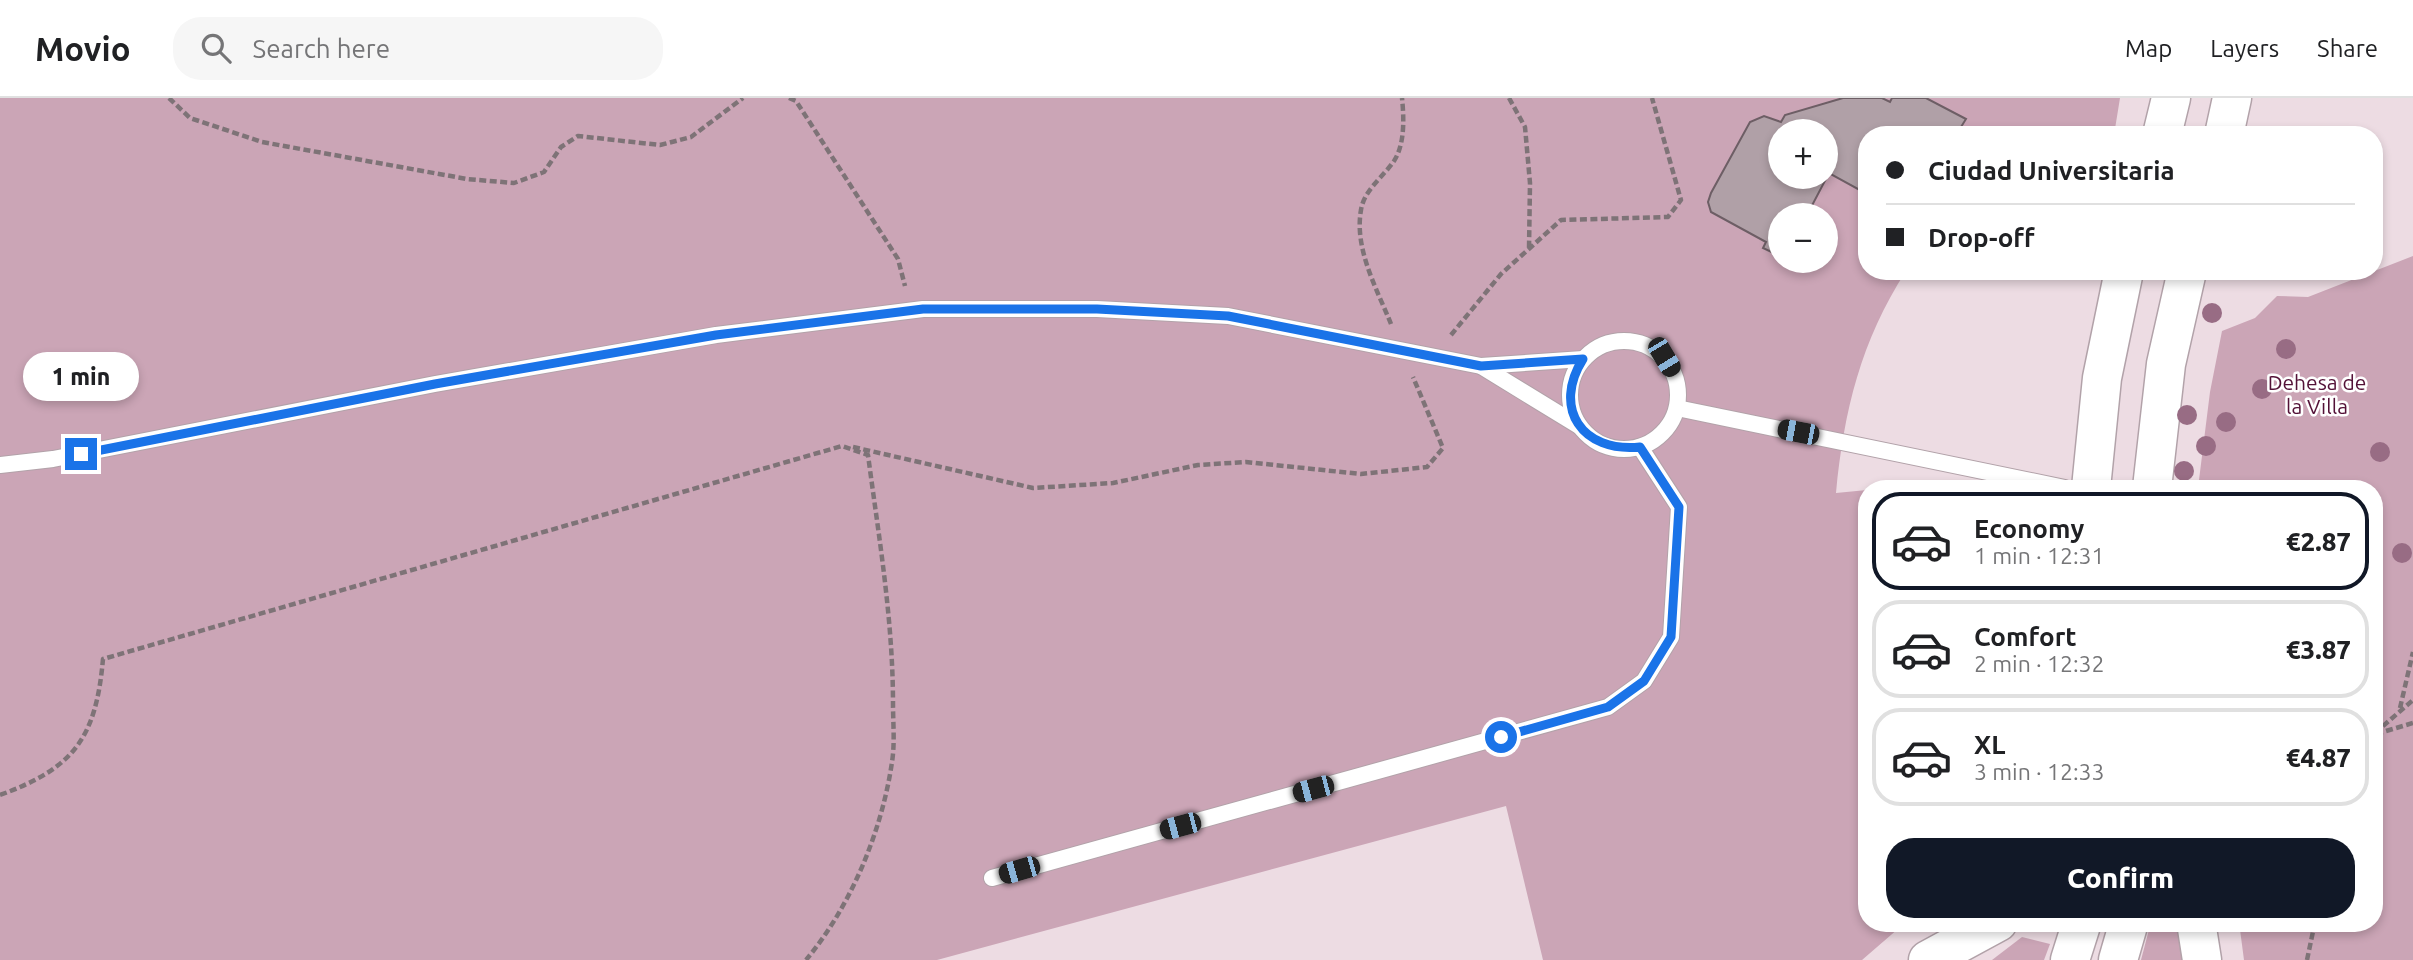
<!DOCTYPE html>
<meta charset="utf-8">
<style>
body{margin:0;font-family:Ubuntu,sans-serif;background:#f6f6f6;color:#202124;height:100vh;display:flex;flex-direction:column;font-size:26px;white-space:nowrap}
*{box-sizing:border-box;margin:0}
p{font-size:23px;color:#757577}
.icon{flex:none;width:38px;height:38px;fill:none;stroke:currentColor;stroke-width:2;stroke-linecap:round;stroke-linejoin:round}
.map{position:relative;flex:1;overflow:hidden}
.side{position:absolute;left:1858px;top:382px;width:525px;height:452px;display:flex;flex-direction:column;background:#fff;border-radius:28px;box-shadow:0 4px 10px #0003}
.side>*{flex:none}
.banner{position:absolute;left:1858px;top:28px;width:525px;height:154px;border-radius:28px;box-shadow:0 4px 10px #0003;display:grid;align-content:center;height:154px;padding:0 28px;background:#fff}
.fabs{position:absolute;left:1768px;top:21px;display:grid;gap:14px}
.fabs a{display:grid;place-items:center;width:70px;height:70px;border-radius:50%;background:#fff;box-shadow:0 4px 10px #0003;font-size:35px}
.end{position:absolute;width:32px;height:32px;margin:-16px;border:9px solid #1a73e8;background:#fff;box-shadow:0 0 0 4px #fff}
.from{border-radius:50%}
.bubble{position:absolute;height:49px;border-radius:24px;background:#fff;box-shadow:0 4px 10px #0003;font-size:23px;font-weight:800;line-height:49px;text-align:center}
.car{position:absolute;width:21px;height:42px;margin:-21px -10px;border-radius:9px;box-shadow:0 0 5px 2px #0007;background:linear-gradient(#222 24%,#8ab4d8 0 40%,#222 0 76%,#8ab4d8 0 86%,#222 0)}
.banner b{display:flex;align-items:center;gap:24px;height:66px;font-size:26px}
.banner b+b{border-top:2px solid #e0e0e0}
.banner i{width:18px;height:18px;background:#202124}
ul{padding:12px 0 0;list-style:none}
li{display:flex;align-items:center;gap:21px;height:98px;margin:0 14px 10px;padding:0 14px;border:4px solid #e0e0e0;border-radius:28px}
li div{flex:1}
li b{display:block;font-size:26px}
li em{font-style:normal;font-weight:800}
li.current{border-color:#111827}
li>.icon{width:63px;height:63px;stroke-width:1.5}
.button{display:flex;gap:14px;margin-top:auto;padding:14px 28px}
.button a{flex:1;height:80px;border-radius:28px;background:#111827;color:#fff;font-size:28px;font-weight:800;line-height:80px;text-align:center}
header{display:flex;align-items:center;gap:42px;box-sizing:border-box;height:98px;padding:0 35px;background:#fff;border-bottom:2px solid #e0e0e0}
header strong{font-size:33px}
nav{display:flex;gap:38px;margin-inline-start:auto;font-size:24px}
.search{width:490px;height:63px;background:#f6f6f6;display:flex;align-items:center;gap:18px;box-sizing:border-box;padding:0 24px;border-radius:28px;color:#757577;font-size:26px}
.map>svg:first-child{display:block}
.green{fill:#cba5b6;fill-rule:evenodd}
.building{fill:#b0a0a7;stroke:#6d5e65;stroke-width:2;fill-rule:evenodd}
.lines{fill:none;stroke-linecap:round;stroke-linejoin:round}
.lane-casing{stroke:#b2a2a9;stroke-width:18}
.secondary-casing{stroke:#b2a2a9;stroke-width:41}
.primary-casing{stroke:#b2a2a9;stroke-width:41}
.path{stroke:#7e7377;stroke-width:4.5;stroke-dasharray:7 3.5;stroke-linecap:butt}
.lane{stroke:#fff;stroke-width:16}
.secondary{stroke:#fff;stroke-width:38}
.primary{stroke:#fff;stroke-width:38}
.tree{fill:#986c84}
.route{stroke:#1a73e8;stroke-width:9}
.labels{text-anchor:middle;dominant-baseline:central;stroke-width:5;stroke-linejoin:round;paint-order:stroke}
.park-label{font-size:21px;fill:#531137;stroke:#fff}
</style>
<header>
<strong>Movio</strong>
<div class="search"><svg class="icon" aria-label="search" viewBox="0 0 24 24"><circle cx="10" cy="10" r="6"/><path d="M15 15l6 6"/></svg>Search here</div>
<nav><a>Map</a><a>Layers</a><a>Share</a></nav>
</header>
<div class="map">
<svg width="2413" height="862" viewBox="0 0 2413 862">
<rect width="100%" height="100%" fill="#eddce3"/>
<g class="green">
<path d="M0 0H2120L2114 37H1867V173H1906C1861 243 1844 312 1836 395L1867 392V824H1906L1862 862H1543L1506 708 937 862H0ZM1780 33H1825V79H1780ZM1780 117H1825V163H1780Z"/>
<path d="M2413 158V862H2244L2239 824H2375V390H2198L2210 294 2222 233 2255 220 2277 198 2308 199Z"/>
<path d="M2151 824H2181L2187 862H2141Z"/>
<path d="M2022 839 2050 846 2044 862H1992Z"/>
</g>
<path class="building" d="M1843 0H1882L1890 4 1892 0H1926L1966 21 1956 37H1867V96L1829 75 1807 117H1780V158L1763 150 1766 144 1711 114 1708 104 1711 95 1750 24 1764 18 1781 24 1785 17ZM1780 33H1825V79H1780Z"/>
<g class="lines">
<g class="lane-casing">
<g id="lane">
<circle cx="1624" cy="297" r="54"/>
<path d="M1481 268 1579 328"/>
<path d="M1677 310 2065 390"/>
<path d="M0 367 53 361 435 286 716 237 923 211H1097L1228 218 1481 268 1583 261"/>
<path d="M992 780 1608 609 1644 583 1671 539 1679 409 1640 349"/>
</g>
</g>
<g class="secondary-casing">
<g id="secondary">
<path d="M2196 824 2202 862"/>
<path d="M1928 862 1998 824"/>
</g>
</g>
<g class="primary-casing">
<g id="primary">
<path d="M2162 37 2171 0"/>
<path d="M2224 37 2232 0"/>
<path d="M2091 390 2102 280 2124 173"/>
<path d="M2152 390 2166 266 2187 173"/>
<path d="M2070 862 2082 824"/>
<path d="M2118 862 2129 824"/>
</g>
</g>
<g class="path">
<path d="M169 0 190 20 262 44 467 81 514 85 544 74 561 49 578 38 660 47 691 39 743 0"/>
<path d="M789 0 796 3 898 161 905 188"/>
<path d="M1509 0 1525 29 1530 85 1529 151"/>
<path d="M1391 226C1377 191 1354 151 1361 112 1364 92 1383 79 1394 63 1405 46 1404 20 1402 0"/>
<path d="M1451 237 1501 176 1561 122 1668 119 1681 102 1652 0"/>
<path d="M853 349 1033 390 1113 385 1198 367 1246 364 1361 376 1427 369 1443 350 1413 279"/>
<path d="M2400 610 2413 554"/>
<path d="M2375 635 2413 602"/>
<path d="M2376 636 2413 625"/>
<path d="M0 697C74 670 96 640 103 561L842 348 868 357C879 440 893 522 893 606 893 625 895 645 892 664 882 733 851 808 806 862"/>
<path d="M2307 862 2315 824"/>
</g>
<use href="#lane" class="lane"/>
<use href="#secondary" class="secondary"/>
<use href="#primary" class="primary"/>
</g>
<g class="tree">
<circle cx="2212" cy="215" r="10"/>
<circle cx="2286" cy="251" r="10"/>
<circle cx="2262" cy="291" r="10"/>
<circle cx="2187" cy="317" r="10"/>
<circle cx="2226" cy="324" r="10"/>
<circle cx="2206" cy="348" r="10"/>
<circle cx="2380" cy="354" r="10"/>
<circle cx="2184" cy="373" r="10"/>
<circle cx="2402" cy="455" r="10"/>
</g>
<g class="lines">
<path class="route" d="M81 356 435 286 716 237 923 211H1097L1228 218 1481 268 1583 261C1552 310 1582 355 1640 349L1679 409 1671 539 1644 583 1608 609 1501 639"/>
</g>
<g class="labels">
<g class="park-label">
<text x="2317" y="284">Dehesa de<tspan x="2317" dy="24">la Villa</tspan></text>
</g>
</g>
</svg>
<div class="fabs">
<a>+</a>
<a>−</a>
</div>
<i class="end from" style="left:1501px;top:639px"></i>
<i class="end" style="left:81px;top:356px"></i>
<div class="bubble" style="left:23px;top:254px;width:116px">1 min</div>
<i class="car" style="left:1664px;top:259px;rotate:149deg"></i>
<i class="car" style="left:1798px;top:334px;rotate:281deg"></i>
<i class="car" style="left:1313px;top:691px;rotate:255deg"></i>
<i class="car" style="left:1180px;top:728px;rotate:255deg"></i>
<i class="car" style="left:1019px;top:772px;rotate:254deg"></i>
<div class="banner">
<b><i class="from"></i>Ciudad Universitaria</b>
<b><i></i>Drop-off</b>
</div>
<section class="side">
<ul>
<li class="current"><svg class="icon" aria-label="car" viewBox="0 0 24 24"><path d="M5 17H2v-5l4-1 3-4h7l3 4 3 1v5h-3M9 17h6M6 11h13"/><circle cx="7" cy="17" r="2"/><circle cx="17" cy="17" r="2"/></svg><div><b>Economy</b><p>1 min · 12:31</p></div><em>€2.87</em></li>
<li><svg class="icon" aria-label="car" viewBox="0 0 24 24"><path d="M5 17H2v-5l4-1 3-4h7l3 4 3 1v5h-3M9 17h6M6 11h13"/><circle cx="7" cy="17" r="2"/><circle cx="17" cy="17" r="2"/></svg><div><b>Comfort</b><p>2 min · 12:32</p></div><em>€3.87</em></li>
<li><svg class="icon" aria-label="car" viewBox="0 0 24 24"><path d="M5 17H2v-5l4-1 3-4h7l3 4 3 1v5h-3M9 17h6M6 11h13"/><circle cx="7" cy="17" r="2"/><circle cx="17" cy="17" r="2"/></svg><div><b>XL</b><p>3 min · 12:33</p></div><em>€4.87</em></li>
</ul>
<div class="button"><a>Confirm</a></div>
</section>
</div>
